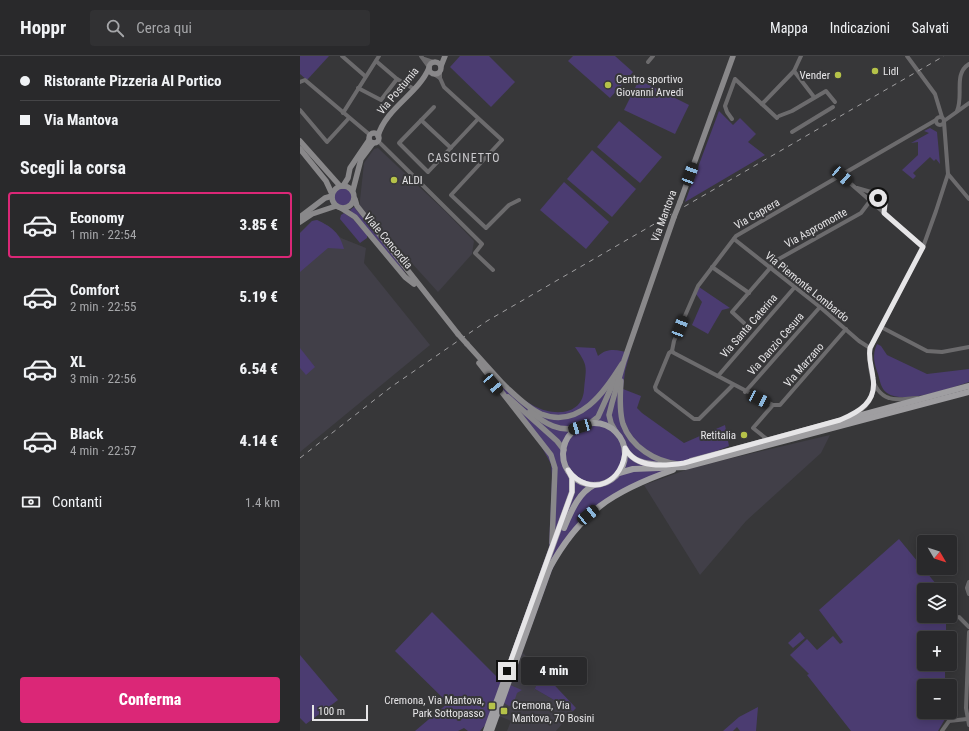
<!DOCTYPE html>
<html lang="it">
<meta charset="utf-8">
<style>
body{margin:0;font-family:"Roboto Condensed",sans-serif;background:#313133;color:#f1f3f6;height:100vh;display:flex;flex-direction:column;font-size:15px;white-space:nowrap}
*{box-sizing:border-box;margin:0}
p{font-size:13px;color:#a5a6a9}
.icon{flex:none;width:22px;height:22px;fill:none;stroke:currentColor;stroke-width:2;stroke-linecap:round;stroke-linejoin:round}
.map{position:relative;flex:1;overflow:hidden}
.side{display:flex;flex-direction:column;background:#29292b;width:300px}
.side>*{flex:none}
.top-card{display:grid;align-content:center;height:88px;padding:0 20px;background:#29292b}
.needle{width:26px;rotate:129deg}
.controls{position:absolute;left:617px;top:479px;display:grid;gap:8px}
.controls a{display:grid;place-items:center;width:40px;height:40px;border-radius:4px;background:#29292b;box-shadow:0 2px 10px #0003,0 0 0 1px #454547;font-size:20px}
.scale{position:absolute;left:12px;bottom:10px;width:56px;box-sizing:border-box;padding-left:4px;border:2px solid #e6e5e7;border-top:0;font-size:11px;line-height:14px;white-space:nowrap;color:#e6e5e7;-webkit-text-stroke:3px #373739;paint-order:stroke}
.end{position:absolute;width:18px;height:18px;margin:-9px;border:5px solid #e6e5e7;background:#111;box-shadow:0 0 0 2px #111}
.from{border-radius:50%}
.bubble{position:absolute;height:28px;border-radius:4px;background:#29292b;box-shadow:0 2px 10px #0003,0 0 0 1px #454547;font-size:13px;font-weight:800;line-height:28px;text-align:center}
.car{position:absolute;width:12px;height:24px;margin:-12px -6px;border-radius:5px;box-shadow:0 0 3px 1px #0007;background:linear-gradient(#222 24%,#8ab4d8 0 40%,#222 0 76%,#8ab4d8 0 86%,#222 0)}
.top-card b{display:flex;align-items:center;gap:14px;height:38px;font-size:15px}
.top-card b+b{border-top:1px solid #454547}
.top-card i{width:10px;height:10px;background:#f1f3f6}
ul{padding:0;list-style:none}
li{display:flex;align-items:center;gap:12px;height:66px;margin:0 8px 6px;padding:0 12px;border:2px solid transparent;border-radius:4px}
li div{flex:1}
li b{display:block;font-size:15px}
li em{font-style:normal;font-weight:800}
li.selected{border-color:#db2777}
li>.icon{width:36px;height:36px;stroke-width:1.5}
h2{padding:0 20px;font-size:18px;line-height:48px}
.pay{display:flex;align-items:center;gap:10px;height:44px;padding:0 20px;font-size:15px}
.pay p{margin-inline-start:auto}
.button{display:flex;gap:8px;margin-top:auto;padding:8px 20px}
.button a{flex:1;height:46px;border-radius:4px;background:#db2777;color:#fff;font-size:16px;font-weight:800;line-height:46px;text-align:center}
header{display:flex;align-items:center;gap:24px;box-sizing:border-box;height:56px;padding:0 20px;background:#29292b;border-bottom:1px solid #454547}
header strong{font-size:19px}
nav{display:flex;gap:22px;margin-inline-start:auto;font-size:14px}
.search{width:280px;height:36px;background:#313133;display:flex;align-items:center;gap:10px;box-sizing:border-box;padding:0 14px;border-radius:4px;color:#a5a6a9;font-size:15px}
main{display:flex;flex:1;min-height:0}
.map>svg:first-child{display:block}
.built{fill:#413f48}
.green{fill:#4b3c71}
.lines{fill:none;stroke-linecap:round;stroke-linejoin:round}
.street{stroke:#6c6b6d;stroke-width:4}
.secondary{stroke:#89888a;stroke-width:5.5}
.primary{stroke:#9f9ea1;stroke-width:6}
.rail{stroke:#a09fa1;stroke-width:1;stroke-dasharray:5 5;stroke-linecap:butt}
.secondary-bridge{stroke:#89888a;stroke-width:5.5}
.route{stroke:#e6e5e7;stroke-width:5}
.poi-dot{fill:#b5c249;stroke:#373739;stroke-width:1.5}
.labels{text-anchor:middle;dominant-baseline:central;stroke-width:4;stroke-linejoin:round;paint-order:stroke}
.poi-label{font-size:11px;fill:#e6e5e7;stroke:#373739;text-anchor:start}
.street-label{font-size:11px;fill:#e6e5e7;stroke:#373739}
.neighbourhood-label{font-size:12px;letter-spacing:1px;fill:#cac9cd;stroke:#373739}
</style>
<header>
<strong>Hoppr</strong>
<div class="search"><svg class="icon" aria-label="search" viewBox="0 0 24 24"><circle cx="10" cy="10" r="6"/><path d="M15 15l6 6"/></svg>Cerca qui</div>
<nav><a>Mappa</a><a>Indicazioni</a><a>Salvati</a></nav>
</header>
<main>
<section class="side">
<div class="top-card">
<b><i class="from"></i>Ristorante Pizzeria Al Portico</b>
<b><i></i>Via Mantova</b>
</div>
<h2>Scegli la corsa</h2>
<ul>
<li class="selected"><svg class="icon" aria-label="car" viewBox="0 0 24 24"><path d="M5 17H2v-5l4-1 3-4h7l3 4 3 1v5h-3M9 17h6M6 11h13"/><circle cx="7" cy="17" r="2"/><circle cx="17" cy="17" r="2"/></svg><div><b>Economy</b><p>1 min · 22:54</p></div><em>3.85 €</em></li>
<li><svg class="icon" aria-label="car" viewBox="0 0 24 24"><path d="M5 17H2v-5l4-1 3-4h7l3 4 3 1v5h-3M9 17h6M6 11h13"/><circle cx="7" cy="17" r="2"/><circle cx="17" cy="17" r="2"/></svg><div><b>Comfort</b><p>2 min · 22:55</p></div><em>5.19 €</em></li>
<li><svg class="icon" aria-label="car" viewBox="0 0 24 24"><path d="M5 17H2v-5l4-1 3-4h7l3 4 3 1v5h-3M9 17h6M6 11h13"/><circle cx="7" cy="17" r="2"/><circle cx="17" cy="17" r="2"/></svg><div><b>XL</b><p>3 min · 22:56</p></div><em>6.54 €</em></li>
<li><svg class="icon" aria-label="car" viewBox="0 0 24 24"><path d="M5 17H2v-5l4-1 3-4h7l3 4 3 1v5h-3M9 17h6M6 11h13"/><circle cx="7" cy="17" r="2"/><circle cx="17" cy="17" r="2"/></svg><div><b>Black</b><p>4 min · 22:57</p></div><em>4.14 €</em></li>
</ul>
<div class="pay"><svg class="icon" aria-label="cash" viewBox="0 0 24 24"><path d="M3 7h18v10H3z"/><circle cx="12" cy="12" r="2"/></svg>Contanti<p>1.4 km</p></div>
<div class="button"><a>Conferma</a></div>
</section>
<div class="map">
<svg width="669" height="675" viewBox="0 0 669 675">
<rect width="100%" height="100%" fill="#373739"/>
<g class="built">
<path d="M78 92 146 156 174 185 172 198 138 236 60 150V144L64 107 74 93Z"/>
<path d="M17 164 27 169 41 182 66 192 64 207 130 289 0 396V177L12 165Z"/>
<path d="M530 379 521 397 446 465 400 519 344 429 394 411Z"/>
<path d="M222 596 242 616 235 633 273 655 256 675H207L211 665 199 660Z"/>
</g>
<g class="green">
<path d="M0 0H29L7 24 0 18Z"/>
<path d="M160 0H189L215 26 191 51 150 11Z"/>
<path d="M273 0H315L333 16 310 42 268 5Z"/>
<path d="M339 24 389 49 375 78 324 54Z"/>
<path d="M419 55 433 69 440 62 456 78 448 86 465 99 385 146Z"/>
<path d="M319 65 362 101 340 127 297 91Z"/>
<path d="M630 72 637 76 640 108 636 103 634 105 630 101 613 117 616 120 613 123 602 114 618 99V86L611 87 629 77 624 75Z"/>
<path d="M292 94 336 133 312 161 267 123Z"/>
<path d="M264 126 309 166 286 193 240 154Z"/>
<circle cx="43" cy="141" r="9"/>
<path d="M54 151 93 199 106 218 50 154Z"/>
<path d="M44 157 53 163 67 179V182L60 187 40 163 41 159Z"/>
<path d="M17 164C32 171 40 177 44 193L28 192 0 216V177L12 165Z"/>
<path d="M399 231 430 252 422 254 408 278 392 269 402 246 396 238Z"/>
<path d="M577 288 581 290 587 299 627 318 669 313V326C651 332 604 349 587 337 581 333 580 325 578 318 574 307 572 299 577 288Z"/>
<path d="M275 291 295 292 298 300C308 291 318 294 330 297L325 315 323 333 341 340 337 352 342 357 384 387 425 369 429 390 330 429 301 448 263 492 252 514 210 629 222 634 217 637 213 649 209 650 204 647 180 675H168L164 672 158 675H115L148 647 95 595 132 556 201 625 249 491 252 422 251 408 239 386 197 330 200 328C211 335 222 343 234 350 253 360 282 360 284 334 286 310 289 311 275 291Z"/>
<path d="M0 292 15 311 6 319 0 312Z"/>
<path d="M599 483 641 534H624V560H646V582H624V608H645V630H624V656H645V663L638 675H551L507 619 509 618 490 599 507 583 517 594 533 580 540 588 543 586 519 554Z"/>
<path d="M500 576 505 582 493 592 488 587Z"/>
<path d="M0 599 38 644 6 668 0 662Z"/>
<path d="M242 616 276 652 273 655 235 633 233 637Z"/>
<path d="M458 651 456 675H440L437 671 433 675H423L439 661Z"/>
</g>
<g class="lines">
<g class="street">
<path d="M42 0 65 20"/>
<path d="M121 0 129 11"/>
<path d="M607 0 635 38 642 61"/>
<path d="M124 3 133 6"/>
<path d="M76 5 97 23 114 33"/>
<path d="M348 6 353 0"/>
<path d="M494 15 514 41"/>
<path d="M134 18 140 22 144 31 202 84 151 139 186 172 209 149 219 144"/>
<path d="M140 22V15"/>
<path d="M0 26 5 24 70 79"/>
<path d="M58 32 81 44 97 23"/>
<path d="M462 48 494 15 501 0"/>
<path d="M134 51 99 87 128 116 178 63"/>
<path d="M0 54 27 86 49 62"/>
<path d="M657 55C664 39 653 18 669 8"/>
<path d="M43 57 79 0"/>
<path d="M479 60 492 55 526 35 535 46"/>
<circle cx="640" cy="65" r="4"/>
<path d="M432 63 427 56 425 50 435 23 477 62"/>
<path d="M121 64 151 92"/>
<path d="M644 65 669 47"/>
<path d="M492 76 533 51"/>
<path d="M78 85 182 188 175 197 193 214"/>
<path d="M648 118 669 143"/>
<path d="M542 120 623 191"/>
<path d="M557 132 571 136 585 148 584 157"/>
<path d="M434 183 520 251 559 285 570 292"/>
<path d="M412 211 449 237"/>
<path d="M444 267 432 256 477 204 561 157 570 145"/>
<path d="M581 271 627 295 642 296 669 291"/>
<path d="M372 295 369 297 355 331 356 334 394 363H399L433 329"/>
<path d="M418 320 494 232"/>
<path d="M445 336 520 251"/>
<path d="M617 342C608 342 597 345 589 342 570 336 566 302 573 287L623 191 636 155 648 118 644 66"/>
<path d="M473 349 374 297 372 295 374 285 398 230 436 180 636 64"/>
<path d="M552 359C567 353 574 342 574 326"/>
<path d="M468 384 453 372 473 349H480L546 273"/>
<path d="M669 526 667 532 669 538"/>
<path d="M659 561 669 571"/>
<path d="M669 576 666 652 669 669"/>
<path d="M642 675 649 665 667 663"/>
</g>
<g class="secondary">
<circle cx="135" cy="12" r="6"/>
<path d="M141 10 145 0"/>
<circle cx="74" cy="82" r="5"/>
<path d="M78 80C86 52 118 38 129 12"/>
<path d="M0 85 40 130"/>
<path d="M0 93 26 125 32 138"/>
<circle cx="43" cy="141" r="11"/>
<path d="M43 130 48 122 50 112 69 84"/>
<path d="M53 134 61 103 73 87"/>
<path d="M55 143 57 150 158 278"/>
<path d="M380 146 433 0"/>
<path d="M41 152 55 161 105 221 114 228"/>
<path d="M0 161 25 142 32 140"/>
<path d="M0 166 12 158 36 150"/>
<path d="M167 288 204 329"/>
<path d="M179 307 251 399 255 412 252 487"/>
<path d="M321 325C320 339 319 355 323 368 331 391 356 406 378 408"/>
<path d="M203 328C214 338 227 352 241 358 280 373 304 336 322 308"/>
<path d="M208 341 257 385 264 394"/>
<path d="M230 355C245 368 260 377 280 371"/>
<path d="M289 368 298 361 316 321"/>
<path d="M316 376 311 367 309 359 312 347 324 305 374 161"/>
</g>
<g class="primary">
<circle cx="294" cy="398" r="31"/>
<path d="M325 392C332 406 346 408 360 409"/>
<path d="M391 405 669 330"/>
<path d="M319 417 333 413 385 411 669 336"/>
<path d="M264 472C271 456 278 437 294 429"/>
<path d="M249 513C280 456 313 435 373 414"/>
<path d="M186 675 272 436V422L268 414"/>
<path d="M191 675 250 511"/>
</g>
<path class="rail" d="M0 402 91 331 187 265 644 0"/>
<g class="secondary-bridge">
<path d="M374 161 380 146"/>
<path d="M158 278 167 288"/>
</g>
</g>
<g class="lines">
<path class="route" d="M207 615 272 436V422L268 414C290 443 325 427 325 392 336 413 365 410 384 407L540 364C559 356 577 346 573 322 572 311 568 303 570 292L623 191 584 157 585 148 578 142"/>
</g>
<g class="poi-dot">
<circle cx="575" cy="15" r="4"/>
<circle cx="538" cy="19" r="4"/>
<circle cx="308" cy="29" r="4"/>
<circle cx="94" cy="124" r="4"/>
<circle cx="444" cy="379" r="4"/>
<rect x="188" y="646" width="8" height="8" rx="2"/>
<rect x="200" y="651" width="8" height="8" rx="2"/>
</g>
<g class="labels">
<g class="poi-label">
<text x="583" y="15">Lidl</text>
<text x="530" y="19" text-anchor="end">Vender</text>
<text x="316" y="23">Centro sportivo<tspan x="316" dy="13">Giovanni Arvedi</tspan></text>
<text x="102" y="124">ALDI</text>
<text x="436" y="379" text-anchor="end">Retitalia</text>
<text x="184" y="644" text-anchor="end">Cremona, Via Mantova,<tspan x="184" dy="13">Park Sottopasso</tspan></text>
<text x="212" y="649">Cremona, Via<tspan x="212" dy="13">Mantova, 70 Bosini</tspan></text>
</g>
<g class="street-label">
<text transform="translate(98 35) rotate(-50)">Via Postumia</text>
<text transform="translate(457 158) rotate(-30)">Via Caprera</text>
<text transform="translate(364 160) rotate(-70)">Via Mantova</text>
<text transform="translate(516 172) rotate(-29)">Via Aspromonte</text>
<text transform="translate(88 185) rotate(50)">Viale Concordia</text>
<text transform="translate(507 231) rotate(39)">Via Piemonte Lombardo</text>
<text transform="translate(449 270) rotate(-49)">Via Santa Caterina</text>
<text transform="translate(476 288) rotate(-49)">Via Danzio Cesura</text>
<text transform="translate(504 309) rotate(-49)">Via Marzano</text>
</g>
<g class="neighbourhood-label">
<text x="164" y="102">CASCINETTO</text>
</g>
</g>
</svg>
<div class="controls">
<a><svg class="needle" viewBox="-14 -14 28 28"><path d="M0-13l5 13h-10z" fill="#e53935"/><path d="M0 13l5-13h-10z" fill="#a5a6a9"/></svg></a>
<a><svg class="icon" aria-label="layers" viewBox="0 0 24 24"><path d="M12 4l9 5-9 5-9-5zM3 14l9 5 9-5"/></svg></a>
<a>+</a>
<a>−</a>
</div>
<div class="scale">100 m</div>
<i class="end from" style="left:578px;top:142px"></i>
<i class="end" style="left:207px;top:615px"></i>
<div class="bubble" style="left:221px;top:601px;width:66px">4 min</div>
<i class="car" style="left:390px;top:118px;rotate:20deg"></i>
<i class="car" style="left:542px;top:120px;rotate:131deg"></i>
<i class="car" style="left:380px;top:271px;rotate:21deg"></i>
<i class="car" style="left:193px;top:328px;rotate:140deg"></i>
<i class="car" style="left:459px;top:343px;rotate:116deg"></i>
<i class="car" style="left:280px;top:371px;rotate:254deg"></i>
<i class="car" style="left:288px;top:459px;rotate:51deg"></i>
</div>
</main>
